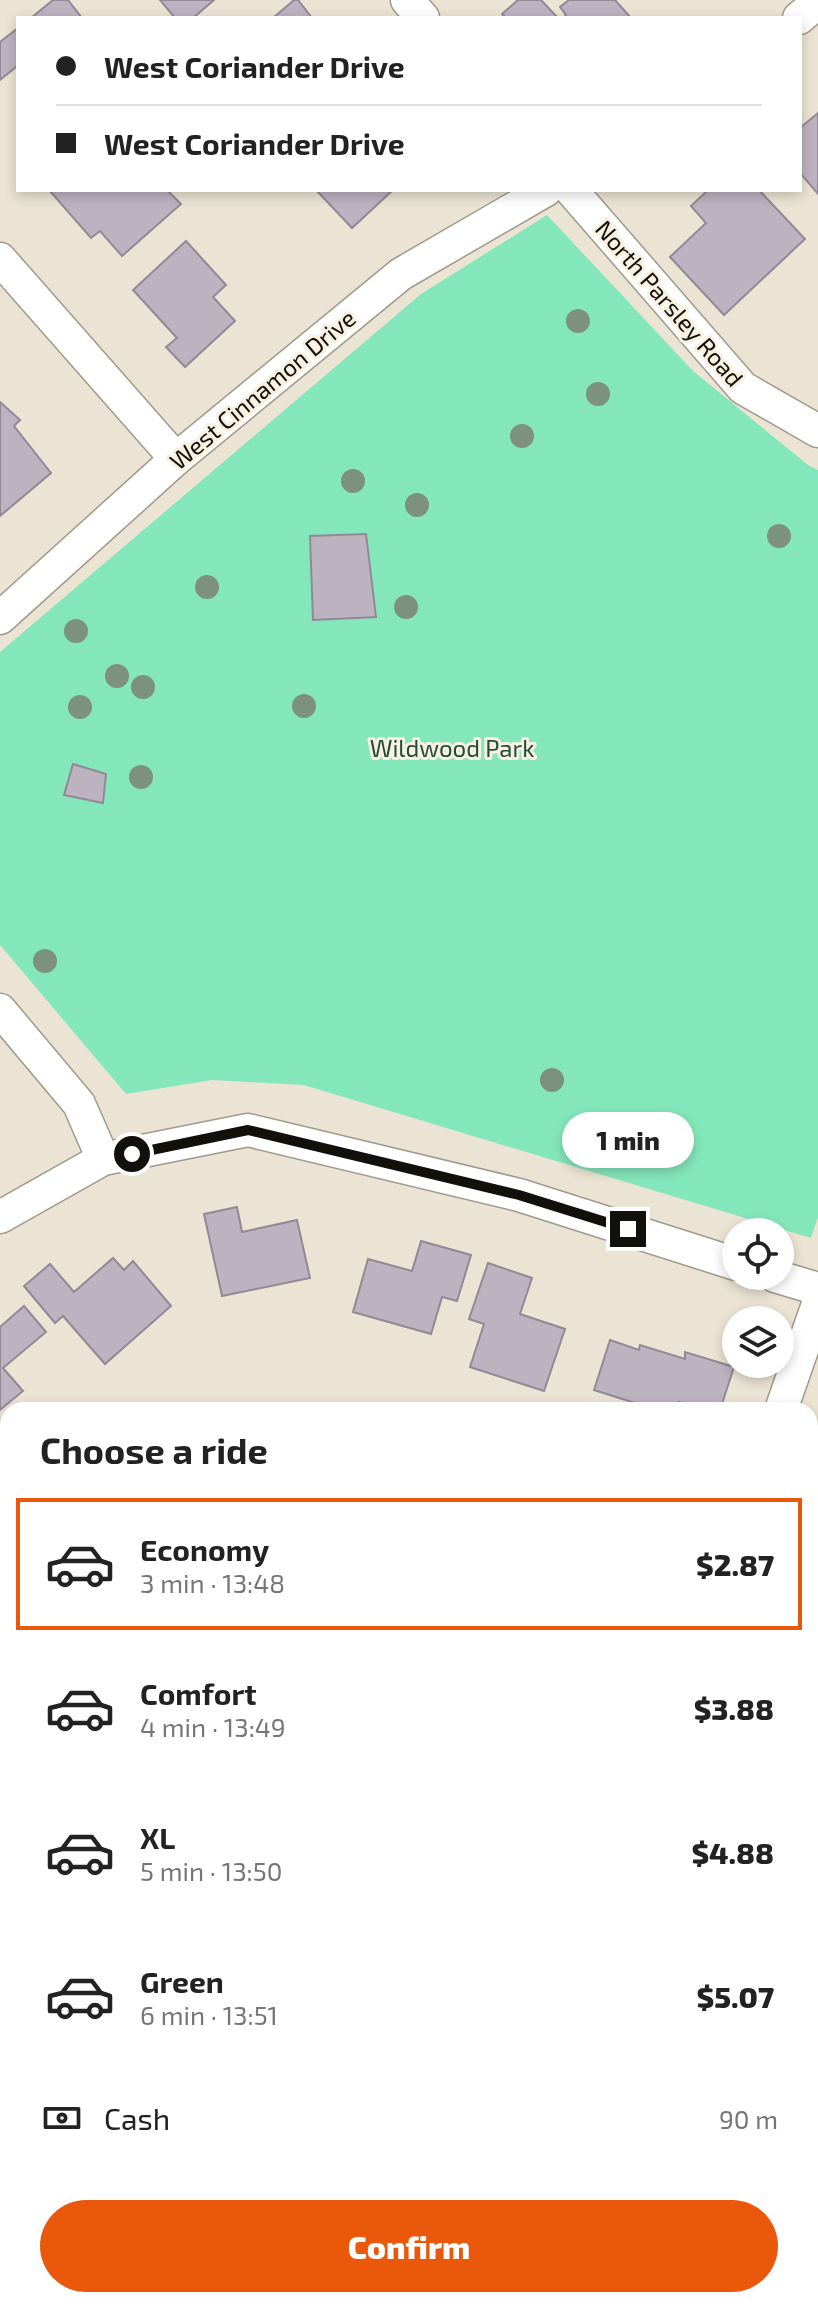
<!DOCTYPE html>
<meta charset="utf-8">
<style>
body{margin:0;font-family:"Exo 2",sans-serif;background:#f6f6f6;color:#222;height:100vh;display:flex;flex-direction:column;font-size:30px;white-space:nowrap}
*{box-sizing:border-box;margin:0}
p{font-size:26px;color:#767676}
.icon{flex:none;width:44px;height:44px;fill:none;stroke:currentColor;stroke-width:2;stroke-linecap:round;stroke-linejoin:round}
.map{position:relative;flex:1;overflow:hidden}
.panel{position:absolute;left:0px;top:1402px;width:818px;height:906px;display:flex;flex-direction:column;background:#fff;border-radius:24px 24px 0 0;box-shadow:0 4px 12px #0003}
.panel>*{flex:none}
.hud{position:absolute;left:16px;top:16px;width:786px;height:176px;border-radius:0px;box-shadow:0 4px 12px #0003;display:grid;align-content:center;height:176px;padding:0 40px;background:#fff}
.fabs{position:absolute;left:722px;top:1218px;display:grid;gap:16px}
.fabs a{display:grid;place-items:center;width:72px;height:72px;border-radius:50%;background:#fff;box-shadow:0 4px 12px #0003;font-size:40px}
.end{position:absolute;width:36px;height:36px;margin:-18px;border:10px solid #12100b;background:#fff;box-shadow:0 0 0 4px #fff}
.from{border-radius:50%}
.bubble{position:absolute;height:56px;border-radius:28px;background:#fff;box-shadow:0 4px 12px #0003;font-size:26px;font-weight:800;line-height:56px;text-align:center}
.hud b{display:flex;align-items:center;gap:28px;height:76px;font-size:30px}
.hud b+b{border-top:2px solid #e0e0e0}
.hud i{width:20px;height:20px;background:#222}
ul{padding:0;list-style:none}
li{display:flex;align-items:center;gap:24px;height:132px;margin:0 16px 12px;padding:0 24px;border:4px solid transparent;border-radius:0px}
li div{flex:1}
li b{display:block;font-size:30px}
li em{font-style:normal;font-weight:800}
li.selected{border-color:#ea580c}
li>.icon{width:72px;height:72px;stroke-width:1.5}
h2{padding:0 40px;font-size:36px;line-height:96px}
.pay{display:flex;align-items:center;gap:20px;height:88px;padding:0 40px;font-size:30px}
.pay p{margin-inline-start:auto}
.action{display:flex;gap:16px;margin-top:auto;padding:16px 40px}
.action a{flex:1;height:92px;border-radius:48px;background:#ea580c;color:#fff;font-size:32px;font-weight:800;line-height:92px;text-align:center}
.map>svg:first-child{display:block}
.green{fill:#84e6bb}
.building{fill:#bdb2c0;stroke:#938895;stroke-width:2}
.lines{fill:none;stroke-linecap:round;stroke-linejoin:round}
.minor-casing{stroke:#a19a8b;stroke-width:35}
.minor{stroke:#fff;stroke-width:32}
.tree{fill:#7c9180}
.route{stroke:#12100b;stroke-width:10}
.labels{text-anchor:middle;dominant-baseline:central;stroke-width:6;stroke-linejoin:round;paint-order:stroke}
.street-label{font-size:24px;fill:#12100b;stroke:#f8f1e1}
.park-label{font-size:24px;fill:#224d3b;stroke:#f8f1e1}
</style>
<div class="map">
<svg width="818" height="2307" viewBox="0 0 818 2307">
<rect width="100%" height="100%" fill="#ebe4d4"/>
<g class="green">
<path d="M547 215 693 371 808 465 818 470V1217L811 1238 304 1085 212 1080 126 1094 0 945V652L421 294Z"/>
<path d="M818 1928V2154L810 2150V1934Z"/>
<path d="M344 2300H431L415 2307H333Z"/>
<path d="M556 2300H629L636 2307H573Z"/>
</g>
<g class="building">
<path d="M53 0H68L82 18H31Z"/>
<path d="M160 0H214L193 18H175Z"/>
<path d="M294 0H298L312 18H273Z"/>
<path d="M518 0H541L558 18H506L502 14Z"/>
<path d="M569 0H615L631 18H563L566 15 560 7Z"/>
<path d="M18 28V70L16 67 0 80V42Z"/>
<path d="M818 113V194L800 173V128Z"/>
<path d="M49 190H167L181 204 122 256 100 231 91 238Z"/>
<path d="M316 190H393L352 228Z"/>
<path d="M708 190H759L805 239 724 315 670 257 706 223 691 206Z"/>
<path d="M186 241 226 285 213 297 235 321 185 367 166 347 177 338 133 290Z"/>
<path d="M0 402 20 420 14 426 51 473 0 516Z"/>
<path d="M366 534 376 617 313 620 310 536Z"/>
<path d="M73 764 106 774 103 803 64 795Z"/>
<path d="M237 1207 242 1232 297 1220 310 1278 222 1296 204 1214Z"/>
<path d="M421 1241 471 1255 457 1301 442 1297 431 1334 353 1312 368 1259 412 1271Z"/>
<path d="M113 1258 124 1270 133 1261 171 1306 105 1364 63 1316 55 1323 24 1286 50 1264 74 1292Z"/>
<path d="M488 1263 532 1278 520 1314 565 1329 544 1391 470 1367 484 1324 469 1319Z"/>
<path d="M24 1306 46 1332 3 1368 23 1391 0 1410V1327Z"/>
<path d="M610 1340 639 1350 640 1345 685 1359V1352L734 1367 720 1410H704L679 1402 677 1410H657L594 1390Z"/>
<path d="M818 1625V1726L816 1729 810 1722V1632Z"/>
<path d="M0 1713 8 1722V1787L0 1793Z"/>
<path d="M0 2092 8 2102 2 2108 8 2116V2132L0 2139Z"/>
<path d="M34 2300H78L84 2307H25Z"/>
<path d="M98 2300H149L141 2307H104Z"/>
<path d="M152 2300H187L178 2307H158Z"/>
</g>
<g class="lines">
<g class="minor-casing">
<g id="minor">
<path d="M407 0 423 18"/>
<path d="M799 18 818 2"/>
<path d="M571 190 743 388 818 431"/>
<path d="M0 259 176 459"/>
<path d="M0 618 176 459 401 274 546 190"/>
<path d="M0 1010 79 1104 103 1159"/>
<path d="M0 1217 103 1159 248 1130 519 1195 736 1264"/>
<path d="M775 1276 818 1289"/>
<path d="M781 1410 818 1304"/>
<path d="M0 1933 8 1942"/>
<path d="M0 2226 8 2220"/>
</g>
</g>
<use href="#minor" class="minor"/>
</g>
<g class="tree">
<circle cx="578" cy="321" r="12"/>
<circle cx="598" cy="394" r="12"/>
<circle cx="522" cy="436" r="12"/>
<circle cx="353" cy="481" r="12"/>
<circle cx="417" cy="505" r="12"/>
<circle cx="779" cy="536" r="12"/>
<circle cx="207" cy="587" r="12"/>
<circle cx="406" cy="607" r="12"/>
<circle cx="76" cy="631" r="12"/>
<circle cx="117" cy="676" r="12"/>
<circle cx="143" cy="687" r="12"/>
<circle cx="304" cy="706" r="12"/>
<circle cx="80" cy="707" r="12"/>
<circle cx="141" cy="777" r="12"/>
<circle cx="45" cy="961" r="12"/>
<circle cx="552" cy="1080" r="12"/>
</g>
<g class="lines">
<path class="route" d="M132 1154 248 1130 519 1195 628 1229"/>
</g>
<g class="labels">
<g class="street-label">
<text transform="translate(670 303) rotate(49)">North Parsley Road</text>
<text transform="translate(262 389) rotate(-40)">West Cinnamon Drive</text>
</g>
<g class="park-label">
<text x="452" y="747">Wildwood Park</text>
</g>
</g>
</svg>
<div class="fabs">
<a><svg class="icon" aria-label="locate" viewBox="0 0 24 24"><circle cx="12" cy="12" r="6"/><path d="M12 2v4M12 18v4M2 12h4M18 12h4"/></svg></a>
<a><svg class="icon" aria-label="layers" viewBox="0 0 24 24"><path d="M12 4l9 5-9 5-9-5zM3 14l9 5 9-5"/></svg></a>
</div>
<i class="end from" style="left:132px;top:1154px"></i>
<i class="end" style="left:628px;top:1229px"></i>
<div class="bubble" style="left:562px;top:1112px;width:132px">1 min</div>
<div class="hud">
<b><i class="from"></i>West Coriander Drive</b>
<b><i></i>West Coriander Drive</b>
</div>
<section class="panel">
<h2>Choose a ride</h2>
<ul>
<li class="selected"><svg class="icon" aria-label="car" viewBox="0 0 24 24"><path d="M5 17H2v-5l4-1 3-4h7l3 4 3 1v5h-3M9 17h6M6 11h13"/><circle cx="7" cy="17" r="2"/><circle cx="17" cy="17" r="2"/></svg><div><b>Economy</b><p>3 min · 13:48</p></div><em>$2.87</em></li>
<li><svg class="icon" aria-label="car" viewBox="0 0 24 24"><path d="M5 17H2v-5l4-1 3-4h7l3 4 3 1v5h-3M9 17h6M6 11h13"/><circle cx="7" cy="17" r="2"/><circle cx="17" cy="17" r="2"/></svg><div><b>Comfort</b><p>4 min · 13:49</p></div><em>$3.88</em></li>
<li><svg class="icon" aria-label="car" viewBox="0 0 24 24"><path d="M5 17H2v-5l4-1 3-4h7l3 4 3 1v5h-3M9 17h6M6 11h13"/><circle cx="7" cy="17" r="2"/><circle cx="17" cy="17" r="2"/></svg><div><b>XL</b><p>5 min · 13:50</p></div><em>$4.88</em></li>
<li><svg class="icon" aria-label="car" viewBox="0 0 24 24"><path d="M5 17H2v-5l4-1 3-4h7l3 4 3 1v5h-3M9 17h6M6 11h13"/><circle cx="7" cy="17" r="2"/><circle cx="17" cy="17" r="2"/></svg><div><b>Green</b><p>6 min · 13:51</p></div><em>$5.07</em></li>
</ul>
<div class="pay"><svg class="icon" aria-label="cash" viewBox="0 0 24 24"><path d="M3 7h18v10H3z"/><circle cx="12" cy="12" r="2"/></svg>Cash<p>90 m</p></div>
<div class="action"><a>Confirm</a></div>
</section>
</div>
